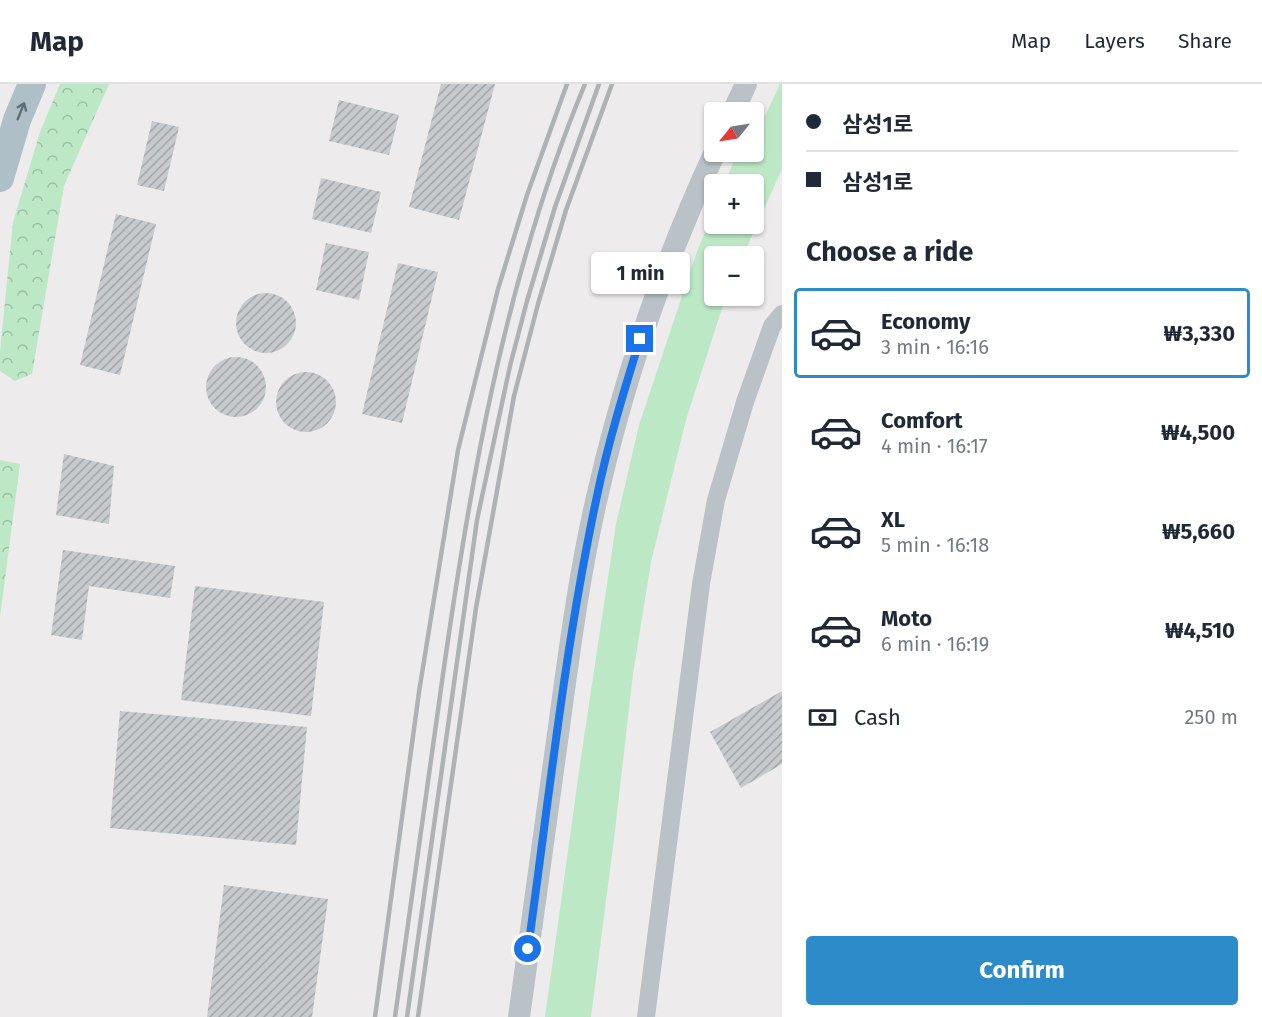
<!DOCTYPE html>
<meta charset="utf-8">
<style>
body{margin:0;font-family:"Fira Sans","Noto Sans KR",sans-serif;background:#f6f6f7;color:#1f2937;height:100vh;display:flex;flex-direction:column;font-size:22px;white-space:nowrap}
*{box-sizing:border-box;margin:0}
p{font-size:20px;color:#747a83}
.icon{flex:none;width:33px;height:33px;fill:none;stroke:currentColor;stroke-width:2;stroke-linecap:round;stroke-linejoin:round}
.map{position:relative;flex:1;overflow:hidden}
.sheet{display:flex;flex-direction:column;background:#fff;width:480px}
.sheet>*{flex:none}
.top-card{display:grid;align-content:center;height:132px;padding:0 24px;background:#fff}
.needle{width:39px;rotate:240deg}
.controls{position:absolute;left:704px;top:18px;display:grid;gap:12px}
.controls a{display:grid;place-items:center;width:60px;height:60px;border-radius:6px;background:#fff;box-shadow:0 2px 4px #0004;font-size:30px}
.end{position:absolute;width:27px;height:27px;margin:-14px;border:8px solid #1a73e8;background:#fff;box-shadow:0 0 0 3px #fff}
.from{border-radius:50%}
.bubble{position:absolute;height:42px;border-radius:6px;background:#fff;box-shadow:0 2px 4px #0004;font-size:20px;font-weight:700;line-height:42px;text-align:center}
.top-card b{display:flex;align-items:center;gap:21px;height:57px;font-size:22px}
.top-card b+b{border-top:2px solid #e0e1e3}
.top-card i{width:15px;height:15px;background:#1f2937}
ul{padding:0;list-style:none}
li{display:flex;align-items:center;gap:18px;height:90px;margin:0 12px 9px;padding:0 12px;border:3px solid transparent;border-radius:6px}
li div{flex:1}
li b{display:block;font-size:22px}
li em{font-style:normal;font-weight:700}
li.active{border-color:#2c8bc8}
li>.icon{width:54px;height:54px;stroke-width:1.5}
h2{padding:0 24px;font-size:27px;line-height:72px}
.pay{display:flex;align-items:center;gap:15px;height:66px;padding:0 24px;font-size:22px}
.pay p{margin-inline-start:auto}
.action{display:flex;gap:12px;margin-top:auto;padding:12px 24px}
.action a{flex:1;height:69px;border-radius:6px;background:#2c8bc8;color:#fff;font-size:24px;font-weight:700;line-height:69px;text-align:center}
header{display:flex;align-items:center;gap:36px;box-sizing:border-box;height:84px;padding:0 30px;background:#fff;border-bottom:2px solid #e0e1e3}
header strong{font-size:28px}
nav{display:flex;gap:33px;margin-inline-start:auto;font-size:21px}
main{display:flex;flex:1;min-height:0}
.map>svg:first-child{display:block}
.grass{fill:#bde8c6}
.forest{fill:url(#forest-crowns)}
.building{fill:url(#building-hatch)}
.lines{fill:none;stroke-linecap:round;stroke-linejoin:round}
.minor{stroke:#b8c2c7;stroke-width:18}
.tertiary{stroke:#b8c2c7;stroke-width:22}
.primary{stroke:#aebfc8;stroke-width:28}
.rail{stroke:#aeb2b5;stroke-width:4.5}
.oneway{stroke:#606d73}
.route{stroke:#1a73e8;stroke-width:8}
</style>
<header>
<strong>Map</strong>
<nav><a>Map</a><a>Layers</a><a>Share</a></nav>
</header>
<main>
<div class="map">
<svg width="782" height="933" viewBox="0 0 782 933">
<defs>
<pattern id="forest-crowns" width="20" height="18" patternUnits="userSpaceOnUse" patternTransform="scale(1.5)"><rect width="20" height="18" fill="#bde8c6"/><path d="M2 6a3 3 0 1 1 6 0M12 15a3 3 0 1 1 6 0" fill="none" stroke="#9bbfa4"/></pattern>
<pattern id="building-hatch" width="6" height="6" patternUnits="userSpaceOnUse" patternTransform="scale(1.5)"><rect width="6" height="6" fill="#c6cacd"/><path d="M-1 1l2-2M0 6l6-6M5 7l2-2" fill="none" stroke="#a3a7a9"/></pattern>
</defs>
<rect width="100%" height="100%" fill="#eeebec"/>
<path class="grass" d="M780 0H782V85L743 172H714V212H726L686 336 651 478 633 590 614 755 591 933H545L580 680 616 440 639 341 696 170 714 126V140H753V100H724L738 68H753V45L766 30Z"/>
<g class="forest">
<path d="M60 0H109L64 102 32 290 15 297 0 287V267L13 138 40 48Z"/>
<path d="M0 376 20 380 0 533Z"/>
</g>
<g class="building">
<path d="M441 0H495L459 136 409 123Z"/>
<path d="M339 16 399 31 389 71 329 57Z"/>
<path d="M152 37 179 43 164 107 137 101Z"/>
<path d="M321 94 381 108 371 149 312 135Z"/>
<path d="M116 130 156 140 120 291 80 281Z"/>
<path d="M326 159 369 168 359 216 316 206Z"/>
<path d="M398 179 438 188 402 339 362 330Z"/>
<circle cx="266" cy="239" r="30"/>
<circle cx="236" cy="303" r="30"/>
<circle cx="306" cy="318" r="30"/>
<path d="M64 370 114 382 109 440 56 431Z"/>
<path d="M63 466 175 482 170 514 89 502 82 556 51 551Z"/>
<path d="M195 502 324 518 311 632 181 616Z"/>
<path d="M782 607V680L741 704 710 648Z"/>
<path d="M120 627 307 643 296 761 110 744Z"/>
<path d="M224 801 328 815 312 933H207Z"/>
</g>
<g class="lines">
<path class="minor" d="M646 933 701 500 716 416 745 318 772 242 782 230"/>
<g class="tertiary">
<path d="M733 28 746 0"/>
<path d="M519 933C532 839 545 745 558 650 569 570 579 489 598 409 625 291 664 178 715 68"/>
</g>
<path class="primary" d="M0 94 17 36 32 0"/>
<g class="rail">
<path d="M375 933 419 608 458 366 498 205 527 111 567 0"/>
<path d="M395 933C410 828 424 724 439 619 468 409 503 197 585 0"/>
<path d="M407 933 477 436 510 282 527 217 555 123 599 0"/>
<path d="M418 933 476 524 514 312 538 220 566 126 612 0"/>
</g>
</g>
<defs><path id="oneway-shaft" d="M-6 0H5M1.5-3L5.5 0L1.5 3" fill="none" stroke-width="1.6" stroke-linecap="round" stroke-linejoin="round" transform="scale(1.5)"/></defs>
<use class="oneway" href="#oneway-shaft" transform="translate(21 27) rotate(-68)"/>
<g class="lines">
<path class="route" d="M528 865C549 714 565 561 597 412 608 359 624 307 640 255"/>
</g>
</svg>
<div class="controls">
<a><svg class="needle" viewBox="-14 -14 28 28"><path d="M0-13l5 13h-10z" fill="#e53935"/><path d="M0 13l5-13h-10z" fill="#747a83"/></svg></a>
<a>+</a>
<a>−</a>
</div>
<i class="end from" style="left:528px;top:865px"></i>
<i class="end" style="left:640px;top:255px"></i>
<div class="bubble" style="left:591px;top:168px;width:99px">1 min</div>
</div>
<section class="sheet">
<div class="top-card">
<b><i class="from"></i>삼성1로</b>
<b><i></i>삼성1로</b>
</div>
<h2>Choose a ride</h2>
<ul>
<li class="active"><svg class="icon" aria-label="car" viewBox="0 0 24 24"><path d="M5 17H2v-5l4-1 3-4h7l3 4 3 1v5h-3M9 17h6M6 11h13"/><circle cx="7" cy="17" r="2"/><circle cx="17" cy="17" r="2"/></svg><div><b>Economy</b><p>3 min · 16:16</p></div><em>₩3,330</em></li>
<li><svg class="icon" aria-label="car" viewBox="0 0 24 24"><path d="M5 17H2v-5l4-1 3-4h7l3 4 3 1v5h-3M9 17h6M6 11h13"/><circle cx="7" cy="17" r="2"/><circle cx="17" cy="17" r="2"/></svg><div><b>Comfort</b><p>4 min · 16:17</p></div><em>₩4,500</em></li>
<li><svg class="icon" aria-label="car" viewBox="0 0 24 24"><path d="M5 17H2v-5l4-1 3-4h7l3 4 3 1v5h-3M9 17h6M6 11h13"/><circle cx="7" cy="17" r="2"/><circle cx="17" cy="17" r="2"/></svg><div><b>XL</b><p>5 min · 16:18</p></div><em>₩5,660</em></li>
<li><svg class="icon" aria-label="car" viewBox="0 0 24 24"><path d="M5 17H2v-5l4-1 3-4h7l3 4 3 1v5h-3M9 17h6M6 11h13"/><circle cx="7" cy="17" r="2"/><circle cx="17" cy="17" r="2"/></svg><div><b>Moto</b><p>6 min · 16:19</p></div><em>₩4,510</em></li>
</ul>
<div class="pay"><svg class="icon" aria-label="cash" viewBox="0 0 24 24"><path d="M3 7h18v10H3z"/><circle cx="12" cy="12" r="2"/></svg>Cash<p>250 m</p></div>
<div class="action"><a>Confirm</a></div>
</section>
</main>
